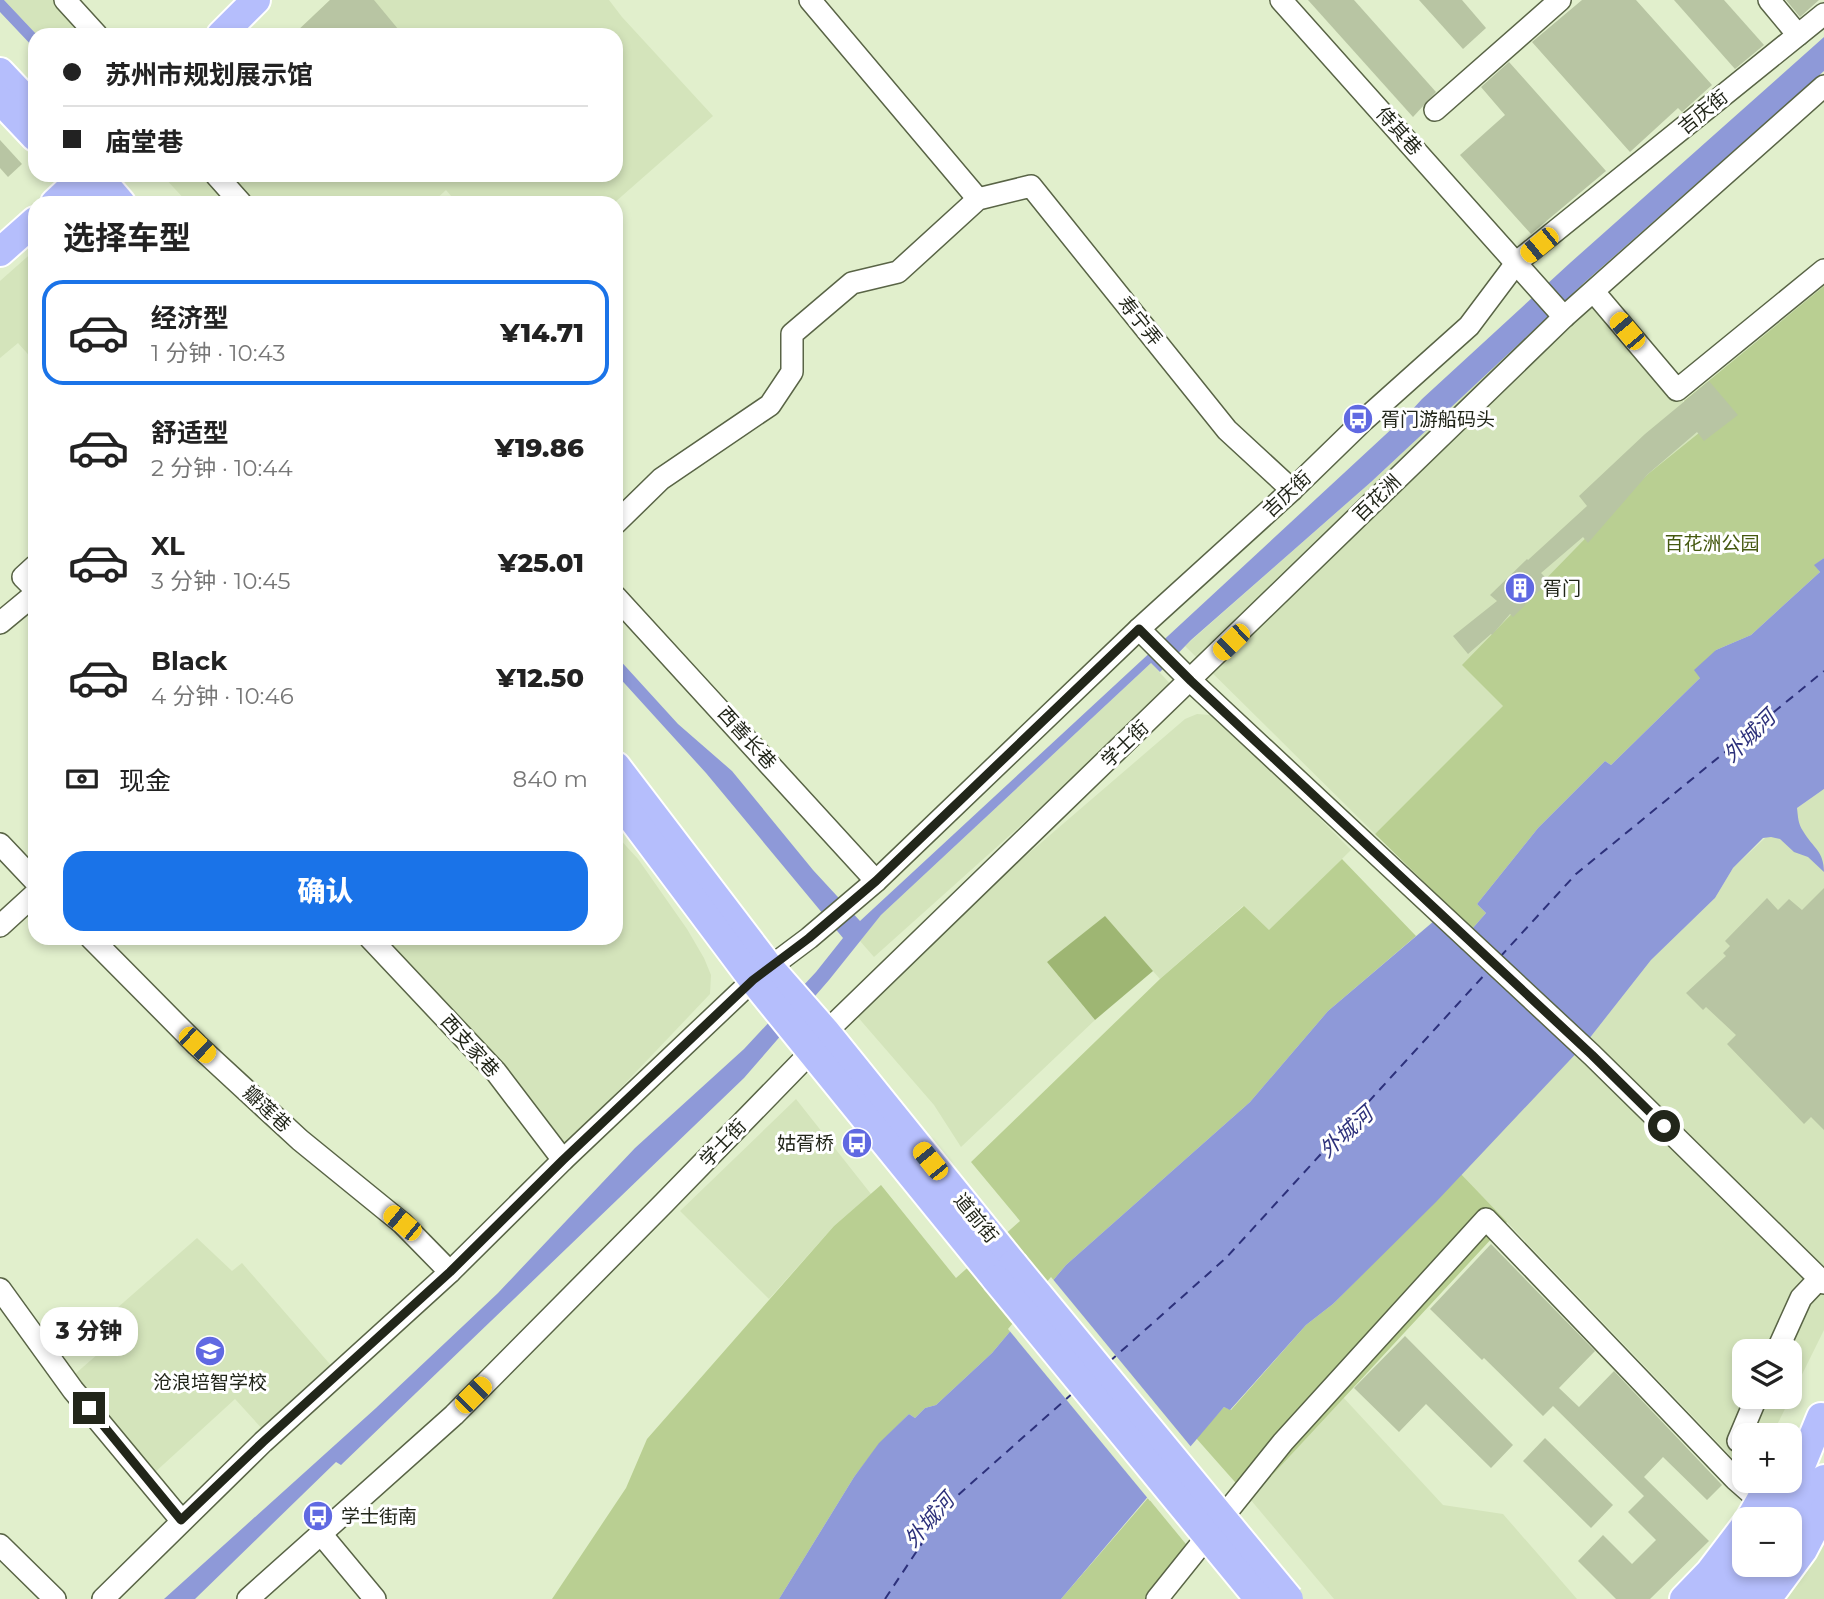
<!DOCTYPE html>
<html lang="zh">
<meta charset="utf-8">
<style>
body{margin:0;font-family:Montserrat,"Noto Sans SC",sans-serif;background:#f6f6f6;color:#222;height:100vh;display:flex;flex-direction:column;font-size:26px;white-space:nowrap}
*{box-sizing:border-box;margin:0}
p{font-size:23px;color:#767676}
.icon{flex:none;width:38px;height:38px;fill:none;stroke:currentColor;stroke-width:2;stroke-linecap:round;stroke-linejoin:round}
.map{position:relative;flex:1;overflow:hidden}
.panel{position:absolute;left:28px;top:196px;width:595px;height:749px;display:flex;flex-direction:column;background:#fff;border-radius:21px;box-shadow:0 4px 10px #0003}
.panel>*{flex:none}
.banner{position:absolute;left:28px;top:28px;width:595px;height:154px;border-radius:21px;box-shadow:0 4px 10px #0003;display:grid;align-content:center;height:154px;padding:0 35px;background:#fff}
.buttons{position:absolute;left:1732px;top:1339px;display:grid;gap:14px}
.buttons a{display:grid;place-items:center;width:70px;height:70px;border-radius:14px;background:#fff;box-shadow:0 4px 10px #0003;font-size:35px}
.end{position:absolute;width:32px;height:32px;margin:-16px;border:9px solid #22261a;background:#fff;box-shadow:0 0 0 4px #fff}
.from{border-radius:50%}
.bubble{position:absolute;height:49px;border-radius:21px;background:#fff;box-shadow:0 4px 10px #0003;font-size:23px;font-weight:800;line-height:49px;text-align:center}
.car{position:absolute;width:21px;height:42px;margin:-21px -10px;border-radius:9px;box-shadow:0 0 5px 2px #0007;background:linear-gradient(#f5c518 24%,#345 0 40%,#f5c518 0 76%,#345 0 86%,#f5c518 0)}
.banner b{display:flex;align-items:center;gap:24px;height:66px;font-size:26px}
.banner b+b{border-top:2px solid #e0e0e0}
.banner i{width:18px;height:18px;background:#222}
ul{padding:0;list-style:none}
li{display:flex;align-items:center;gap:21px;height:105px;margin:0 14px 10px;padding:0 21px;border:4px solid transparent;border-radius:21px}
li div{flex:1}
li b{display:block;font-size:26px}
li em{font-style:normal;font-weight:800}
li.selected{border-color:#1a73e8}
li>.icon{width:63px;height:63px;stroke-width:1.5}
h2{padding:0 35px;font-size:32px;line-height:84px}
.pay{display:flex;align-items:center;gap:18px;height:77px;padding:0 35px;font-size:26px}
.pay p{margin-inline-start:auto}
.action{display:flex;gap:14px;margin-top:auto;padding:14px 35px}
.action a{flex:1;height:80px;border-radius:21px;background:#1a73e8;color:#fff;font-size:28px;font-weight:800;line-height:80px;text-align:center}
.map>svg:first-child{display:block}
.built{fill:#d4e4bb;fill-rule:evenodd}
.green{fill:#b9cf92}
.forest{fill:#9eb673}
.water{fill:#8e99d8}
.pier{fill:#e1efcc}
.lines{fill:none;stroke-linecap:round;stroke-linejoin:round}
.ferry{stroke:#2d317b;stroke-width:2;stroke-dasharray:9 7;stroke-linecap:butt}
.building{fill:#b8c5a3}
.minor-casing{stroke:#596446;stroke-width:24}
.major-casing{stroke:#fff;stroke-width:32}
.minor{stroke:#fff;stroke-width:21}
.major{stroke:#b5befc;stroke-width:28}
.major-bridge-casing{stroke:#fff;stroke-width:32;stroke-linecap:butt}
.major-bridge{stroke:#b5befc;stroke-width:28}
.route{stroke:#22261a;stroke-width:9}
.labels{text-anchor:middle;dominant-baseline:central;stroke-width:6;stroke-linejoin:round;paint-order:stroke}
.street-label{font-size:19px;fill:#22261a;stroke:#fff}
.poi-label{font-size:19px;fill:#22261a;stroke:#fff;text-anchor:start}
.park-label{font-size:19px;fill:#455910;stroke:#fff}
.water-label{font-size:21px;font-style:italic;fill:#2d317b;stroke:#fff}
</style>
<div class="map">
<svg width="1824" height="1599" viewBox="0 0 1824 1599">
<rect width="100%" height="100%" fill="#e1efcc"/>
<g class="built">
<path d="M4 0H53L86 35H37Z"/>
<path d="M330 0H609L622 17 713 116 614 203H457L446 190 432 203H188L162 175H616V35H293Z"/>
<path d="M35 250V362L18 343 0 358V281Z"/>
<path d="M1584 282 1705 428 1648 474 1463 665 1504 706 1375 834 1185 646 1371 482Z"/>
<path d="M1151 663 1174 688 874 957 860 941 881 915Z"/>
<path d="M1197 714 1210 715 1224 722 1351 850 1269 931 1243 906 1160 979 1105 917 1047 962 1095 1020 961 1147 934 1105 856 1015 943 927 1185 719Z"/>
<path d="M1824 789V1330L1772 1435H1745V1471L1461 1174 1585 1044 1651 960 1715 898 1733 868 1797 808ZM1745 1351H1790V1396H1745Z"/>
<path d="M616 835 638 859 687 929 704 958 711 975 710 994 560 1152 375 938H616Z"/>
<path d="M796 1099 871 1194 834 1226 769 1299 680 1211Z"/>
<path d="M197 1238 232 1271 242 1263 335 1370 265 1432 235 1399 153 1474 75 1374 122 1333 108 1316Z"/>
<path d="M1342 1396 1443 1505 1503 1514 1577 1599H1334L1250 1499Z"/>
<path d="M1824 1540V1599H1787L1810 1567Z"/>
</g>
<g class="green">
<path d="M1824 286V558L1815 565 1820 572 1751 635 1716 650 1700 678 1611 765 1605 761 1538 828 1477 904 1486 913 1472 929 1375 834 1503 706 1462 665 1648 474 1705 428 1684 401Z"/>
<path d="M1342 859 1416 936 1328 1011 1250 1102 1066 1265 992 1353 936 1405 925 1408 915 1418 909 1414 880 1443 854 1477 779 1599H552L626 1488 647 1439 834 1226 881 1185 956 1278 1020 1221 971 1162 1160 979 1244 906 1269 930Z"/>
<path d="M1461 1174 1507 1222 1250 1499 1196 1438 1224 1407 1231 1410 1306 1325 1333 1304Z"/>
<path d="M1148 1498 1190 1549 1151 1599H1061Z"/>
</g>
<path class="forest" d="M1105 916 1153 971 1095 1020 1047 962Z"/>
<g class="water">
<path d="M0 0H4L37 35H35V49L0 12Z"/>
<path d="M1824 37V71L1585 282 1371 482 1191 640 1160 672 1151 663 881 915 829 980 744 1078 341 1465 336 1462 195 1599H164L376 1408 498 1293 635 1148 744 1049 816 972 843 938 706 773 616 674V656L678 724 732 771 813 870 860 921 1411 411 1422 399 1570 263Z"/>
<path d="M1824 558V789L1797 808C1798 816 1798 824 1803 831 1813 848 1824 851 1824 872L1808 857 1794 852 1780 839 1771 837 1763 838 1733 868 1715 898 1651 960 1585 1044 1436 1202 1333 1304 1306 1325 1230 1410 1224 1407 1061 1599H779L854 1477 879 1443 909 1414 915 1418 925 1408 936 1405 992 1353 1066 1265 1250 1102 1328 1011 1434 921 1472 929 1486 913 1477 904 1538 828 1605 761 1611 765 1700 678 1694 670 1716 650 1751 635 1820 572 1814 565Z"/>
</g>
<path class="pier" d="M1051 1277 1192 1448 1150 1501 1008 1329Z"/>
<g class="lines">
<g class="ferry">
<path d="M1500 957 1576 874 1824 671"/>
<path d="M1109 1362 1226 1258 1487 972"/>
<path d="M885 1599 948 1504 1073 1393"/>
</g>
</g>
<g class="building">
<path d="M330 0H374L403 35H293Z"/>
<path d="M1308 0H1354L1436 92 1413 117Z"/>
<path d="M1419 0H1462L1486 28 1463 49Z"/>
<path d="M1582 0H1636L1712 85 1682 112 1678 108 1630 152 1532 42Z"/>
<path d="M1674 0H1724L1764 45 1735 69Z"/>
<path d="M1786 0H1819L1800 17Z"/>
<path d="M1509 62 1606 171 1531 234 1460 155 1505 115 1481 87Z"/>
<path d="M0 140 22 164 8 177 0 168Z"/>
<path d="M1709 381 1738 415 1704 441 1697 432 1648 474 1588 543 1583 537 1541 573 1549 581 1513 617 1510 614 1492 635 1491 634 1468 654 1453 636 1497 601 1490 595 1527 559 1528 560 1587 506 1579 496 1645 434Z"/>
<path d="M1824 888V1130L1811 1117 1804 1124 1727 1044 1736 1035 1706 1007 1703 1010 1686 993 1726 956 1723 953 1730 946 1725 941 1767 898 1778 910 1789 899 1802 910Z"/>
<path d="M1491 1244 1595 1351 1559 1388 1579 1407 1614 1371 1722 1485 1707 1500 1663 1457 1644 1477 1709 1541 1650 1599H1616L1578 1561 1603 1535 1632 1564 1656 1540 1628 1512 1644 1496 1553 1406 1543 1416 1484 1358 1482 1360 1430 1309Z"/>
<path d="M1405 1336 1513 1445 1491 1468 1426 1404 1399 1432 1354 1388Z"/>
<path d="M1545 1438 1613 1505 1591 1528 1523 1461Z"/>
</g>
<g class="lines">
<g class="minor-casing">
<g id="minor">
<path d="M65 0 97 35"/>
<path d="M810 0 978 199"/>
<path d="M1281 0 1564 317"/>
<path d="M1769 0 1798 35"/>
<path d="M1435 110 1560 0"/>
<path d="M216 175 241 203"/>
<path d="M1594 292 1677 390 1824 270"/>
<path d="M616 523 661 479 770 405 792 372V334L852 283 898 272 978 199 1031 186 1227 430 1292 490"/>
<path d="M35 566 23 577 35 589"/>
<path d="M616 597 876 881"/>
<path d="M0 623 35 594"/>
<path d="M1139 629 1191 681 1592 1055 1824 1283"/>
<path d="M0 844 35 881"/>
<path d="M0 926 35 894"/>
<path d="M91 938 197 1045 300 1140 402 1223 450 1272"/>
<path d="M370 938 496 1072 563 1160"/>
<path d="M0 1289 73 1390 181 1520"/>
<path d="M1777 1351 1801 1298 1819 1279"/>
<path d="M1738 1441 1757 1396"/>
<path d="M321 1534 375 1599"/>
<path d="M0 1545 55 1599"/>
<path d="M103 1599 263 1442 450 1272 563 1160 753 980 809 938 876 881 1139 629 1292 490 1364 420 1469 326 1517 262 1824 14"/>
<path d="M248 1599 454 1415 664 1203 811 1052 826 1032 1564 317 1824 86"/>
<path d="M1157 1599 1283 1442 1486 1219 1735 1479 1760 1501"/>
</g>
</g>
<g class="major-casing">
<g id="major">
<path d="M221 35 256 0"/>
<path d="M0 72 35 109"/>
<path d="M0 100 35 137"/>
<path d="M70 175 96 203"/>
<path d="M97 175 121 203"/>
<path d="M55 203 85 175"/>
<path d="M0 252 35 221"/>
<path d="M616 766 769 967 826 1032 1013 1264"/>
<path d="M616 797 753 980 996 1279"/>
<path d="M1750 1519 1772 1480"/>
<path d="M1775 1519 1789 1495 1821 1417"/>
<path d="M1795 1526 1824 1479"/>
<path d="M1684 1599 1710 1572 1745 1526"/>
<path d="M1711 1599 1745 1561"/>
<path d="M1741 1599 1768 1564"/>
<path d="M1767 1599 1803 1550 1824 1510"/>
</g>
</g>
<use href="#minor" class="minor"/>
<use href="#major" class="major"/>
<g class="major-bridge-casing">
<g id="major-bridge">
<path d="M1013 1264 1289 1599"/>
<path d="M996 1279 1259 1599"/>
</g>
</g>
<use href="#major-bridge" class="major-bridge"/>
</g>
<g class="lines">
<path class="route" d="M89 1408 181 1520 263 1442 450 1272 563 1160 753 980 809 938 876 881 1139 629 1191 681 1592 1055 1664 1126"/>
</g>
<defs>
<g id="bus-disc" transform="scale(1.575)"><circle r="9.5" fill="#6069e2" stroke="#fff"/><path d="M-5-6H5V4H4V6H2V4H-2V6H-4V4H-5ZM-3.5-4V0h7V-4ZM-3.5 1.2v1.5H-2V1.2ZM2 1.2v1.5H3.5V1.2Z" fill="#fff"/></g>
<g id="building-disc" transform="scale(1.575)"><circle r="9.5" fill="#6069e2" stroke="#fff"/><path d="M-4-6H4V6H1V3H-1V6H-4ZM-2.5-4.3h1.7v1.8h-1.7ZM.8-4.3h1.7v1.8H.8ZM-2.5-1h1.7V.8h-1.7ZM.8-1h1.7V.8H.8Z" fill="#fff"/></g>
<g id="school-disc" transform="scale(1.575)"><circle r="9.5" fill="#6069e2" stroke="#fff"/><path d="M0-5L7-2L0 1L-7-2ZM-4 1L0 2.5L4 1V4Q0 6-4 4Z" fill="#fff"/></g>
</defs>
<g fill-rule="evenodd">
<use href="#bus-disc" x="1358" y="419"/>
<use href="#building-disc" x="1520" y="588"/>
<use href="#bus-disc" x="857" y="1143"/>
<use href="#school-disc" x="210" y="1351"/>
<use href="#bus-disc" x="318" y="1516"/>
</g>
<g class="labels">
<g class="street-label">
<text transform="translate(1703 112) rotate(-39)">吉庆街</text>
<text transform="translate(1399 131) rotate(48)">侍其巷</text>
<text transform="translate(1140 321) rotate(51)">寿宁弄</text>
<text transform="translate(1287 494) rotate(-43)">吉庆街</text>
<text transform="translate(1377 498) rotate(-44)">百花洲</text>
<text transform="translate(747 738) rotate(48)">西善长巷</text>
<text transform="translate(1125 744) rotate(-44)">学士街</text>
<text transform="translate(470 1046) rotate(48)">西支家巷</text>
<text transform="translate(267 1109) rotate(43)">瓣莲巷</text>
<text transform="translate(723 1143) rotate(-46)">学士街</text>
<text transform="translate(976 1218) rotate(51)">道前街</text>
</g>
<g class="poi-label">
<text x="1381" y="419">胥门游船码头</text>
<text x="1543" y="588">胥门</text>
<text x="834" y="1143" text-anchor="end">姑胥桥</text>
<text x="210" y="1382" text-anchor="middle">沧浪培智学校</text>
<text x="341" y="1516">学士街南</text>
</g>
<g class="park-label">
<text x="1712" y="543">百花洲公园</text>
</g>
<g class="water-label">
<text transform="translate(1749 736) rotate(-45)">外城河</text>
<text transform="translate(1346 1132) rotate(-42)">外城河</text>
<text transform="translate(929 1520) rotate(-49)">外城河</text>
</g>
</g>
</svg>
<div class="buttons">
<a><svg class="icon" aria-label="layers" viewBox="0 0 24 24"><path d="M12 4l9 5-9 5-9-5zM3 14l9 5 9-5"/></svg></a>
<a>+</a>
<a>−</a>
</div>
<i class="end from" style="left:1664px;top:1126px"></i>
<i class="end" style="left:89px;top:1408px"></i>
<div class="bubble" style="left:40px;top:1307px;width:98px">3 分钟</div>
<i class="car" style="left:1539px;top:245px;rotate:231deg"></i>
<i class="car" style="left:1627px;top:331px;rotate:320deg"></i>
<i class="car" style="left:1231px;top:642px;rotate:226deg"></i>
<i class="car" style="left:197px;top:1045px;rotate:133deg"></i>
<i class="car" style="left:930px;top:1161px;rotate:321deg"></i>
<i class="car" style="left:402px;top:1223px;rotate:309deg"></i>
<i class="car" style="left:473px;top:1395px;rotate:45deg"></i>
<div class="banner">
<b><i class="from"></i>苏州市规划展示馆</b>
<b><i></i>庙堂巷</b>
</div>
<section class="panel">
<h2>选择车型</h2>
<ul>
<li class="selected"><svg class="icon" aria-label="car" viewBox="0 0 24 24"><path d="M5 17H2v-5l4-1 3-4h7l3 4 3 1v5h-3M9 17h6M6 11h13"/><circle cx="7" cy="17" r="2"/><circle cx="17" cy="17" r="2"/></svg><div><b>经济型</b><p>1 分钟 · 10:43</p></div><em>¥14.71</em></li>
<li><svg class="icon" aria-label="car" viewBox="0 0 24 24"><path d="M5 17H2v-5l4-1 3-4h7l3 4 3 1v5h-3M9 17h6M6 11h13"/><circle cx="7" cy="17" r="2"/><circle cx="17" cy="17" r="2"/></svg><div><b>舒适型</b><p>2 分钟 · 10:44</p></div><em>¥19.86</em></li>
<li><svg class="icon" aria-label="car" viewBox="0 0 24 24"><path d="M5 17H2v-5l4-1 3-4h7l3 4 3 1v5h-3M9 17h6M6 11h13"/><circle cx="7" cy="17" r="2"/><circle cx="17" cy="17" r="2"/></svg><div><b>XL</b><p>3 分钟 · 10:45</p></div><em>¥25.01</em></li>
<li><svg class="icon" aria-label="car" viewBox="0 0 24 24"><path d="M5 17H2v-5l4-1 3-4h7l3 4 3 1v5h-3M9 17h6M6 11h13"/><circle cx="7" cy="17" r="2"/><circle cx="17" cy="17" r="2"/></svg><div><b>Black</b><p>4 分钟 · 10:46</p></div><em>¥12.50</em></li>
</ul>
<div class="pay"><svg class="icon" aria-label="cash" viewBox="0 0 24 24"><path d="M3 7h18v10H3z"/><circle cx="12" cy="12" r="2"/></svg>现金<p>840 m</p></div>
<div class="action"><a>确认</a></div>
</section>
</div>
